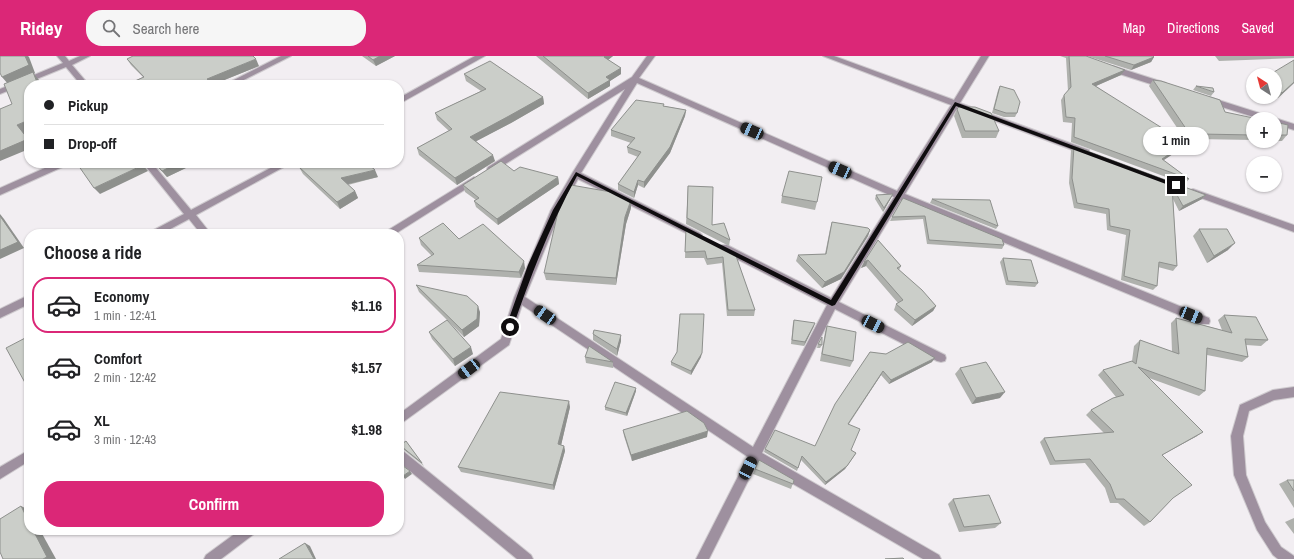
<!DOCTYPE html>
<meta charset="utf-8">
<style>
body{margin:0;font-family:"Archivo Narrow",sans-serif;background:#f6f6f6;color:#202124;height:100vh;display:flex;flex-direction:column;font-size:15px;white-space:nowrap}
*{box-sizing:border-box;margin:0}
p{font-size:13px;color:#757577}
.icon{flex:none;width:22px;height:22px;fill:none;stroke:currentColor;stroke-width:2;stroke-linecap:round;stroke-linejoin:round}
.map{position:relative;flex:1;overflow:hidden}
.sheet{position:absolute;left:24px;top:173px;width:380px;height:306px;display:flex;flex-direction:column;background:#fff;border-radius:16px;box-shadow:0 1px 3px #0004}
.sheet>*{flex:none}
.banner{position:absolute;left:24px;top:24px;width:380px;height:88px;border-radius:16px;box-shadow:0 1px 3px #0004;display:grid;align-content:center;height:88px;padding:0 20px;background:#fff}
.needle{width:26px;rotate:324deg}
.controls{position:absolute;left:1246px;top:12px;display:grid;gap:8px}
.controls a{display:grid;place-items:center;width:36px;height:36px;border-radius:50%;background:#fff;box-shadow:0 1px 3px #0004;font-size:20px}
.end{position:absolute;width:18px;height:18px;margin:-9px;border:5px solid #0f0d0f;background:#fff;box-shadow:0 0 0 2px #fff}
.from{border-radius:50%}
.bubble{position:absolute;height:28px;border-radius:14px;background:#fff;box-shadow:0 1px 3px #0004;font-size:13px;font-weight:800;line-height:28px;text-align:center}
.car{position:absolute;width:12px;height:24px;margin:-12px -6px;border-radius:5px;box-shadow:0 0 3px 1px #0007;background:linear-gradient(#222 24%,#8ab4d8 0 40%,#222 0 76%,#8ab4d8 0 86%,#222 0)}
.banner b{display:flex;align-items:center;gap:14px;height:38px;font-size:15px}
.banner b+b{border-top:1px solid #e0e0e0}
.banner i{width:10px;height:10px;background:#202124}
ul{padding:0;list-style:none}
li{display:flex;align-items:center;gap:12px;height:56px;margin:0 8px 6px;padding:0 12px;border:2px solid transparent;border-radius:16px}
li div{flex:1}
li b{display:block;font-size:15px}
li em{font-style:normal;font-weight:800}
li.selected{border-color:#db2777}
li>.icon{width:36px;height:36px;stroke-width:1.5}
h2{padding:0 20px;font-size:18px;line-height:48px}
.button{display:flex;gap:8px;margin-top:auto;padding:8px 20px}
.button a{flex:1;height:46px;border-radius:16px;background:#db2777;color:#fff;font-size:16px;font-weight:800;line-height:46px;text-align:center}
header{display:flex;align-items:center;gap:24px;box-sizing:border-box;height:56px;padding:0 20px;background:#db2777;color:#fff}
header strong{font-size:19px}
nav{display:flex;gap:22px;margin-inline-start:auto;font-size:14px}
.search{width:280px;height:36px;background:#f6f6f6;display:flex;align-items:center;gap:10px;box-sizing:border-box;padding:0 14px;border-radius:16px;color:#757577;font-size:15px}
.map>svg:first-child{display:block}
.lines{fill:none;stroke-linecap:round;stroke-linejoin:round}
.service-casing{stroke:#cecace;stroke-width:2}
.minor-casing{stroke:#cecace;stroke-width:2}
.service{fill:#9e909f;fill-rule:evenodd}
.minor{fill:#9e909f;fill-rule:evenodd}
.wall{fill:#afb1ad}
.shaded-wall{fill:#8e908d}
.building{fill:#cbcec9;stroke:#8e908d}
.route{fill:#0f0d0f}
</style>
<header>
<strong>Ridey</strong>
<div class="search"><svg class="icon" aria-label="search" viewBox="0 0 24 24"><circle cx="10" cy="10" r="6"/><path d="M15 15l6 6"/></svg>Search here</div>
<nav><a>Map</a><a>Directions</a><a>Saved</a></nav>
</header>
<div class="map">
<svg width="1294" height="503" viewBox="0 0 1294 503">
<rect width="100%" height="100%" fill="#f2eef2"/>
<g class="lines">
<g class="service-casing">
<path id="service" d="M1294 331V341L1274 344 1249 355 1243 380 1246 419 1265 466 1281 491 1294 500V503H1278L1273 499 1257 474 1234 419 1231 380 1240 349 1273 334Z"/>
</g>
<g class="minor-casing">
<g id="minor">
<path d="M57 0H65L69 5 80 0H90L72 9 89 29H81L66 11 0 38V33L63 7Z"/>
<path d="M281 0H291L234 29H224Z"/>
<path d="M475 0H485L399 48V42Z"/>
<path d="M647 0H655L639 22 897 135 951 49 823 0H834L954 44 981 0H989L960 47 1089 94V98H1083L958 51 905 138 1209 262 1210 265 1209 268H1201L901 144 839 246 945 299 946 302 945 305 941 306 937 305 835 253 762 397 939 499 941 503H923L757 407 709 503H696L748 401 522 249 509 289 399 369V358L501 283 514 242 551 154 573 116 625 33 494 115H488L487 113 488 111 632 21ZM637 27 894 141 831 242 727 189H721L719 192 721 195 827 249 753 391 525 241 561 154 578 123 694 181H700L702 179 700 177 581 117Z"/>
<path d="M1107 10H1113L1166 27 1167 29 1166 31H1160L1107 14Z"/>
<path d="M1209 41 1272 61 1273 63 1275 62 1294 68V74L1275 68V63H1260L1206 46V42Z"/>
<path d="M56 107H68L67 109 0 139V132Z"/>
<path d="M143 107H152L191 154 280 107H291L196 159 211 178H201L189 163 161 178H148L150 176 184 158Z"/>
<path d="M474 121 478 124 477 126 395 178H383L385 176Z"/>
<path d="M1193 133 1294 169V176L1190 138 1189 136 1190 134Z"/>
<path d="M29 239V248L0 262V253Z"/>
<path d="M29 394V405L0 423V411Z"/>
<path d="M399 394 403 395 531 499 533 503H517L399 406Z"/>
<path d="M240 474H256L254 478 221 503H204L206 499Z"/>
</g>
</g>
<use href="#service" class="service"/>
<use href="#minor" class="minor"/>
</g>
<g class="wall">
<path d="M362 0H395L376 10Z"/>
<path d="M536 0H613L608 4 621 12V18L610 25V30L588 43Z"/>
<path d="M1060 0H1086L1121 19 1096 30 1182 92 1163 104 1189 123 1185 128 1071 86 1072 67 1063 66 1061 44 1064 39 1068 35 1066 2Z"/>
<path d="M1087 0H1153L1154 1 1151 6 1131 14Z"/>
<path d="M1215 0H1294V2L1219 5Z"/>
<path d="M127 3 259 10 212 29H126L143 21 131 9Z"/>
<path d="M464 18 543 41 544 48 511 67 476 85 495 105 457 129 419 99 417 92 449 75 437 64 435 57 481 35 466 25Z"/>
<path d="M1275 19 1294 27 1278 42 1275 41Z"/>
<path d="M1153 24 1225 56 1253 63V84L1196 83 1188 88 1149 30Z"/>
<path d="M1000 30 1017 57 1015 61H1004L992 57 998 34Z"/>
<path d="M1196 30 1214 36 1211 40 1193 34Z"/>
<path d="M664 50 686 54 685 60 670 97 644 132 638 129 634 142 618 134V128L638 101 628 97 627 91 631 87 611 80V74Z"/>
<path d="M957 53 999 75 996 82H962L954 60Z"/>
<path d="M1275 66 1287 79 1282 85H1275Z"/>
<path d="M1074 90 1206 139 1202 143 1179 155 1173 143 1177 210 1173 215 1158 211 1157 230 1153 234 1121 224 1126 179 1107 174 1106 158 1074 152 1069 127 1071 94Z"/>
<path d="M154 107H185L188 111 167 121Z"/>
<path d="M299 111 378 121 348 129 355 135 358 142 340 153 303 118Z"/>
<path d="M514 115 558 121 559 128 498 169 476 151 474 145 476 144 465 136 463 129Z"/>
<path d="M688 130 712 169 730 184 729 190 686 168Z"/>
<path d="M876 139 891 142 883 156 875 143Z"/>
<path d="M782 140 817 146 815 154 781 147Z"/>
<path d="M903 142 1004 189 1002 193 927 188 923 163 890 165 892 161Z"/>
<path d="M932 143 998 170 996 173 930 147Z"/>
<path d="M631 152 626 168 616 229 546 224 544 217Z"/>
<path d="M832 166 870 174 868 180 841 223 822 232 796 205 798 199 825 198 830 173Z"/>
<path d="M686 173 735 197 755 254 754 260H727L722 207 707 209 704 202H685Z"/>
<path d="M1199 173 1228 194 1207 207 1193 180Z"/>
<path d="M419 182 525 212 521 222 419 216 417 209 432 200 421 189Z"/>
<path d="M878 184 901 210 899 214 936 250 933 255 912 270 894 254 896 248 898 247 866 210 861 212Z"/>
<path d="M1003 202 1038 227 1035 231 1006 229 1000 206Z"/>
<path d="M416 229 480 256 479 270 464 281 419 236Z"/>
<path d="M1224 259 1268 284 1261 290 1246 289 1248 301 1242 306 1207 299 1205 335 1199 340 1149 322 1197 380 1162 399 1173 442 1150 466 1144 470 1118 447H1110L1105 432 1085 407 1050 409 1040 386 1044 382 1104 377 1086 359 1091 354 1116 341 1098 319 1103 314 1132 305 1134 290 1140 284 1172 296 1171 267 1176 262 1222 274 1218 264Z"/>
<path d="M794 264 814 270 804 290 791 288 793 267Z"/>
<path d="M827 270 853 305 850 311 820 305 825 276Z"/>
<path d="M429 276 473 298 455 310 432 283Z"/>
<path d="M593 278 621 279V285L617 300 593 284Z"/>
<path d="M818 288 822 289 820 292H817Z"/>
<path d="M870 296 932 306 889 328 881 319 849 368 851 394 856 397 845 413 825 429 801 404 797 415 764 396 765 393 815 390Z"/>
<path d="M585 301 613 306V312L586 307Z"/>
<path d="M701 301 691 319 671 309V306Z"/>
<path d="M960 312 1000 342 972 348 955 318Z"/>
<path d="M636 335 627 360 605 354V351Z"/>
<path d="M570 351 561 389 564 390 565 395 554 434 461 416 458 411Z"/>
<path d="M623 374 707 381 632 405 624 380Z"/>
<path d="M406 385 422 407 424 410 404 394 400 393 399 389Z"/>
<path d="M755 413 794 424 791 433 753 418Z"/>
<path d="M1287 424H1294V452L1279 428Z"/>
<path d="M953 443 1001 467 995 472 959 476 948 448Z"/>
<path d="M1294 462V478L1285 466Z"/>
</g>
<g class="shaded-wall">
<path d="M25 0H28L29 1 35 17 34 18 39 24 41 29 8 28 2 21Z"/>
<path d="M380 0H395L376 10 373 4Z"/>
<path d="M605 0H613L604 7V1Z"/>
<path d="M1154 1 1151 6 1131 14 1134 9Z"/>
<path d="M256 3 259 10 212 29H204L207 23Z"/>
<path d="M621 12V18L610 25V30L588 43V37L606 21Z"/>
<path d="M1125 14 1121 19 1089 33 1092 28Z"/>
<path d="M1294 26V27L1278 42 1282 37Z"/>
<path d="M543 41 544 48 511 67 471 88 470 81Z"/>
<path d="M686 54 685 60 670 97 644 132V126Z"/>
<path d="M29 64V74L24 77 29 83V93L0 105V95L17 69Z"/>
<path d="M1200 78 1196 83 1188 88 1193 83Z"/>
<path d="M1186 87 1182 92 1158 108 1162 103Z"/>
<path d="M493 99 495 105 457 129 455 122Z"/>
<path d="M178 107H185L188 111 167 121 162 115Z"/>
<path d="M143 109 148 115 100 138 94 132Z"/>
<path d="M375 114 378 121 344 129 341 122Z"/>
<path d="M558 121 559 128 498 169 497 163Z"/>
<path d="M638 124V129L634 142V136Z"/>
<path d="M355 135 358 142 340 153 337 146Z"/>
<path d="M893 138 891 142 883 156 884 152Z"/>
<path d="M1206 139 1202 143 1179 155 1183 150Z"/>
<path d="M631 144V152L626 168 616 229V222L625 161Z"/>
<path d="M0 158 4 163 24 192 0 203Z"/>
<path d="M870 174 868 180 841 223 822 232 825 226Z"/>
<path d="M1235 187 1228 194 1207 207 1214 200Z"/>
<path d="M868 204 866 210 861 212 864 206Z"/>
<path d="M524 205 525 212 521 222 519 216Z"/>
<path d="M478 250 480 256 479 270 464 281 462 274Z"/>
<path d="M936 250 933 255 912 270 915 264Z"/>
<path d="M815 267 814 270 804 290 805 286Z"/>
<path d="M621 279V285L617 300V293Z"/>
<path d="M471 291 473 298 455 310 453 303Z"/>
<path d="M702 297 701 301 691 319V315Z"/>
<path d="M935 302 932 306 889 328 891 324Z"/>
<path d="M883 315 881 319 846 371 848 368Z"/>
<path d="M636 332V335L627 360 626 357Z"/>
<path d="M1005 336 1000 342 972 348 976 342Z"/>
<path d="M569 345 570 351 560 394 558 388Z"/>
<path d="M708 375 707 381 632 405 631 399Z"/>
<path d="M1203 376 1197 380 1155 403 1162 399Z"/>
<path d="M564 390 565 395 554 434 553 429Z"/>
<path d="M856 397 845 413 825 429 826 426Z"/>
<path d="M410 415 412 418 405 423 403 420Z"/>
<path d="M21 450 29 454V466Z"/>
<path d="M33 474H40L56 503H43Z"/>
<path d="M305 487 310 490 316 503H314Z"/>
</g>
<g class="building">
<path d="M0 0H25L29 9 2 21 0 17Z"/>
<path d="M133 0H253L256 3 207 23 211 26 204 29H126L144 21 127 3Z"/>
<path d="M368 0H380L373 4Z"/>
<path d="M543 0H605L604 1 621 12 606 21 610 24 588 37Z"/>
<path d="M1069 0H1086L1125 14 1092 28 1186 87 1162 103 1189 123 1074 81 1075 62 1066 61 1064 39 1071 31Z"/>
<path d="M1105 0H1153L1154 1 1134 9Z"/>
<path d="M1294 4V26L1282 37 1275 34V19H1269Z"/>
<path d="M490 5 543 41 509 60 470 81 493 99 455 122 417 92 452 73 435 57 486 33 464 18Z"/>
<path d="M33 16 38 29H29V64L17 69 28 83 0 95V53L12 48 4 28Z"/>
<path d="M1153 24 1161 25 1220 44 1225 56 1258 63H1253V79L1200 78 1193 83Z"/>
<path d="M1000 30 1014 34 1020 46 1017 57H1006L994 53Z"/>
<path d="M1196 30 1213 32 1214 36Z"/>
<path d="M636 44 664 48 663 50 686 54 670 91 644 126 638 124 634 136 618 128 641 96 627 91 635 82 611 74Z"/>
<path d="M959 51H975L991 57 999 75H965L957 53Z"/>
<path d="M1275 66 1288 69 1287 79H1275Z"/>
<path d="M1074 90 1206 139 1183 150 1172 130 1177 210 1159 206 1157 230 1124 220 1130 174 1110 170 1109 153 1077 147 1072 122Z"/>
<path d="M501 105 514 115 520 111 558 121 497 163 474 145 479 142 463 129Z"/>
<path d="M82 107H141L143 109 94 132 78 109Z"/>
<path d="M155 107H178L162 115Z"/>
<path d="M306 107H367L375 114 341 122 355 135 337 146 299 111Z"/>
<path d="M789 115 822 121 817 146 782 140Z"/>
<path d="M571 129 611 136 631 144 625 161 616 222 544 217 558 156Z"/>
<path d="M688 130 713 131 712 169 724 167 730 184 687 162Z"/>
<path d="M893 138 884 152 876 139Z"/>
<path d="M903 142 1002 183 1004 189 929 184 925 160 892 161Z"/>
<path d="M932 143 990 144 998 170Z"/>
<path d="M0 160 18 186 0 194Z"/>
<path d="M832 166 868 172 870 174 844 216 825 226 798 199 826 198Z"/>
<path d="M443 167 459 183 483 168 524 205 519 216 417 209 434 198 419 182Z"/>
<path d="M686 173 735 197 755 254H728L723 201 707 203 705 195 685 196Z"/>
<path d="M1199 173H1227L1235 187 1214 200Z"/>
<path d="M878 184 901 210 897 212 922 234 936 250 915 264 896 248 903 244 868 204 864 206Z"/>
<path d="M1003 202 1031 204 1038 227 1008 225Z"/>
<path d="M416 229 467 240 478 250 477 263 462 274Z"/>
<path d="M680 258H704L702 297 691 315 671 306 677 296Z"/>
<path d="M1224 259 1256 261 1268 284 1245 283 1248 301 1207 292 1205 335 1138 311 1203 376 1162 399 1192 429 1173 442 1150 466 1124 443H1116L1110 428 1090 403 1055 405 1044 382 1114 376 1091 354 1113 342 1124 339 1103 314 1132 305 1136 308 1140 284 1179 298 1176 262 1232 277Z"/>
<path d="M447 264 471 291 453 303 429 276Z"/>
<path d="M794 264 815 267 805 286 792 284Z"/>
<path d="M827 270 856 276 853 305 822 298Z"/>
<path d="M594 274 621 279 617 293 593 278Z"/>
<path d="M29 280V334L6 292Z"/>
<path d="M822 281V289L818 288Z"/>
<path d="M908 286 935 302 891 324 883 315 848 368 860 373 851 394 856 397 847 410 826 426 802 400 798 412 765 393 775 374 815 390 835 348 870 296 886 298Z"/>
<path d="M589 290 613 306 585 301Z"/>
<path d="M986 306 1005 336 976 342 960 312Z"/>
<path d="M615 326 636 332 626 357 605 351Z"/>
<path d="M500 336 569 345 558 388 564 390 553 429 458 411Z"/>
<path d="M687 355 704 367 708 375 631 399 623 374Z"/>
<path d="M406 385 422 407 402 391 399 390Z"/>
<path d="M759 404 794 424 793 428 755 413Z"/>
<path d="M399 407 410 415 403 420 399 415Z"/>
<path d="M1287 424H1294V435Z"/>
<path d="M989 439 1001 467 964 471 953 443Z"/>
<path d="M21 450 29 466V474H33L47 501 43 503H3L0 496V463Z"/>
<path d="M305 487 314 503H279Z"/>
<path d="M903 502 904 503H885Z"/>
</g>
<path class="route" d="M955 46 1179 129 1174 131 956 50 835 249 832 250 577 120C550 169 531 219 513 271L510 274 507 273 506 271 528 209 553 154 576 116 831 244Z"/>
</svg>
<div class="controls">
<a><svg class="needle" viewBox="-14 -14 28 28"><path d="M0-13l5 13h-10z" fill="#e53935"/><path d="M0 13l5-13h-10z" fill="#757577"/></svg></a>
<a>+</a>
<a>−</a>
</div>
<i class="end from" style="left:510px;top:271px"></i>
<i class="end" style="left:1176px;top:129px"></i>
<div class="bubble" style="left:1143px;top:71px;width:66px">1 min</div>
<i class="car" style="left:752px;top:75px;rotate:294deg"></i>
<i class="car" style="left:840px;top:114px;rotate:294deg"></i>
<i class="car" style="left:545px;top:259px;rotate:304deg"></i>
<i class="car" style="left:1191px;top:259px;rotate:112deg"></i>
<i class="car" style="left:873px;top:268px;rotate:117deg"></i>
<i class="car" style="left:469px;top:313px;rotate:233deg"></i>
<i class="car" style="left:748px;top:412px;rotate:27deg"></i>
<div class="banner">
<b><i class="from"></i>Pickup</b>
<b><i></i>Drop-off</b>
</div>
<section class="sheet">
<h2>Choose a ride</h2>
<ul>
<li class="selected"><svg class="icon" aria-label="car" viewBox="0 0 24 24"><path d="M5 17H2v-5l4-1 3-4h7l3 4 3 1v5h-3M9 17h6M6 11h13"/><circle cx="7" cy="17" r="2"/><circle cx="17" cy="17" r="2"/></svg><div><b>Economy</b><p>1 min · 12:41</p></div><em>$1.16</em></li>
<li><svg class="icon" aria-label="car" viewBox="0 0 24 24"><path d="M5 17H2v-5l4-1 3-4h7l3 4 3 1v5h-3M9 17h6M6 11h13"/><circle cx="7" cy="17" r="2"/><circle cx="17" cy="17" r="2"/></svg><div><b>Comfort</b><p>2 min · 12:42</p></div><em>$1.57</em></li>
<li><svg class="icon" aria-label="car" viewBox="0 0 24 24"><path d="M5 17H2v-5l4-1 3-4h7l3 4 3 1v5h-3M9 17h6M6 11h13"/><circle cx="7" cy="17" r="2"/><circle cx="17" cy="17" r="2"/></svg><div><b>XL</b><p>3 min · 12:43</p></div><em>$1.98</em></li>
</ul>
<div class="button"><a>Confirm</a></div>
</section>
</div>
